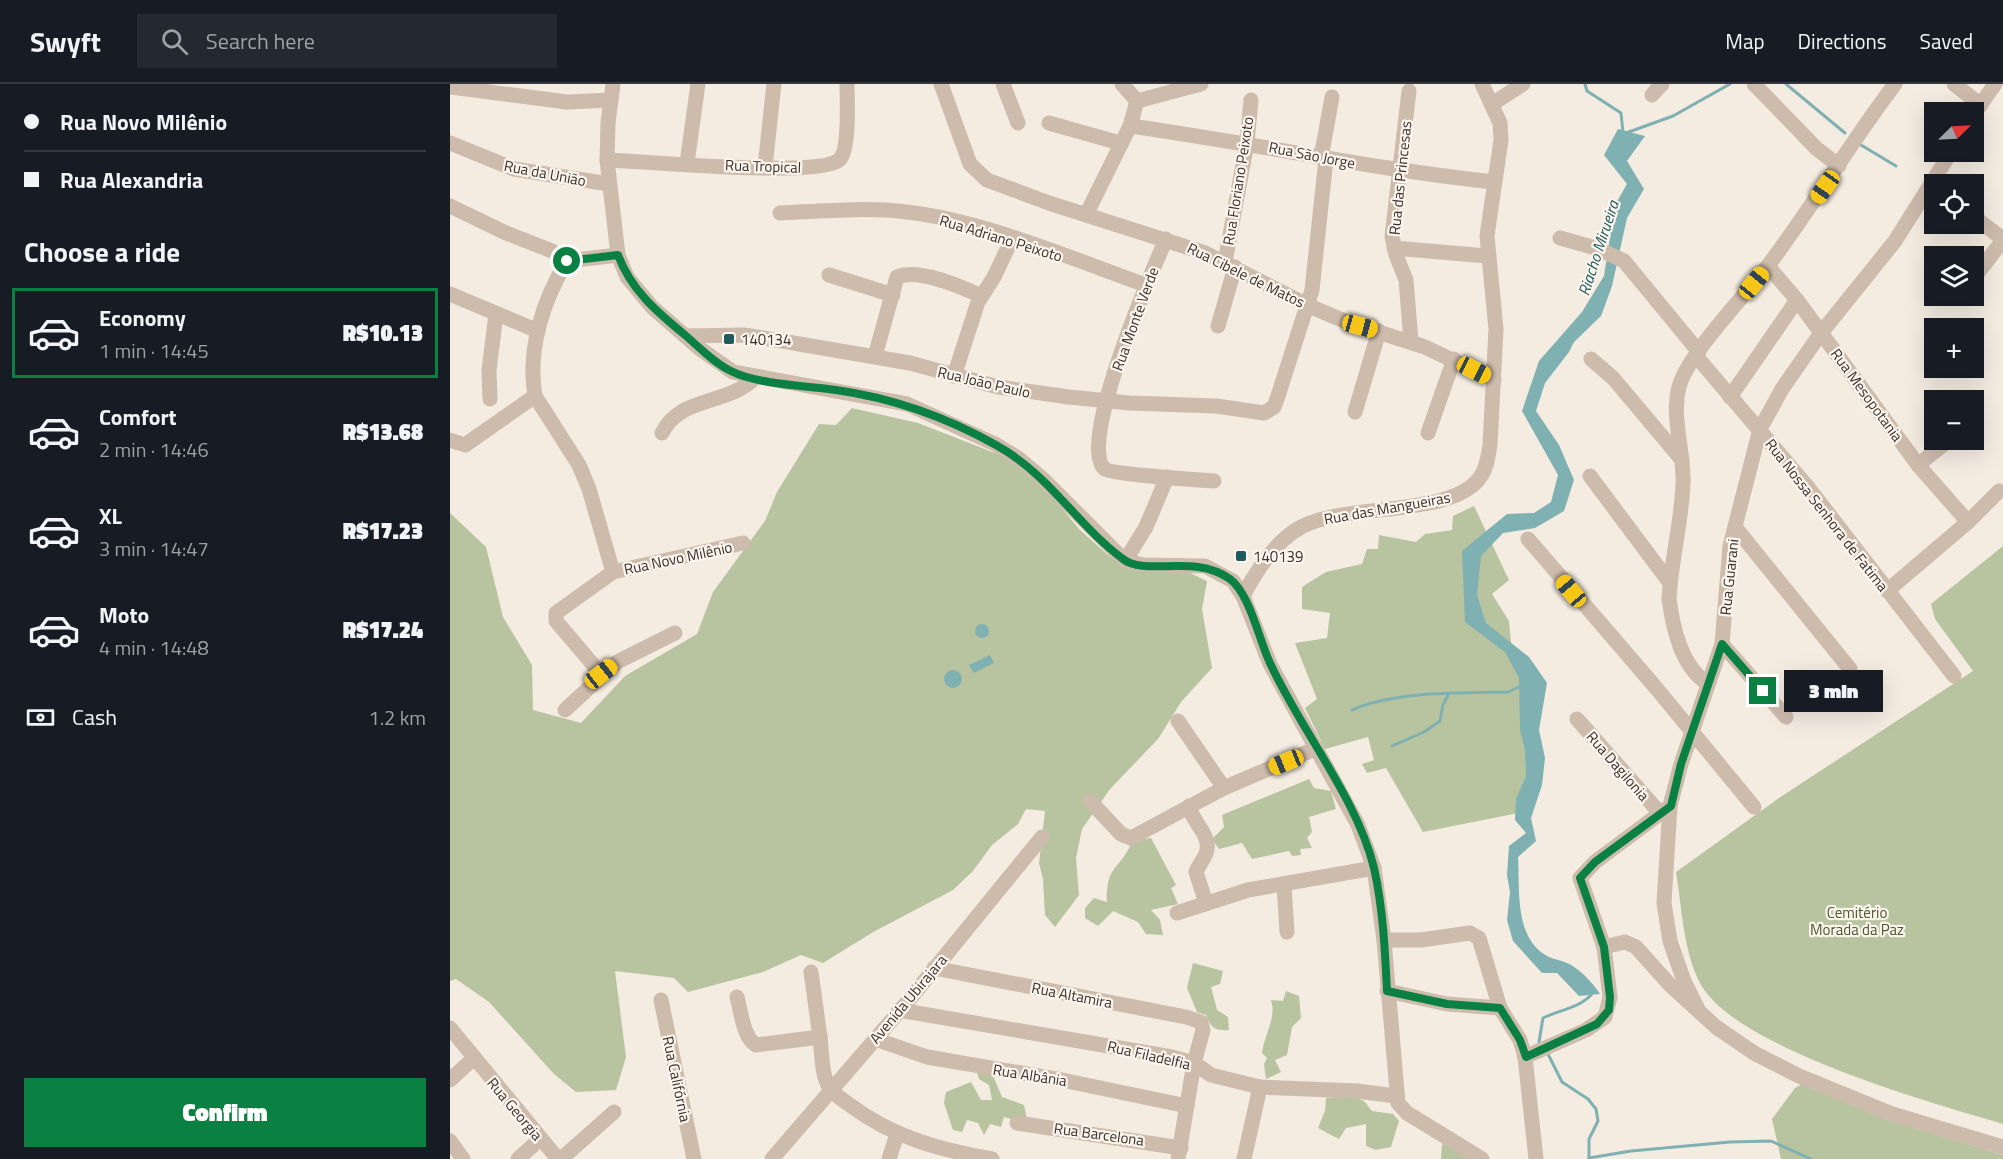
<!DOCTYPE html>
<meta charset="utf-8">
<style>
body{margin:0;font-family:"Titillium Web",sans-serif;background:#242831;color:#f1f3f6;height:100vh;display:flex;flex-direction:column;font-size:22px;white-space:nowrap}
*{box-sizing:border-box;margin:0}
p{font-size:20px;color:#9ea1a6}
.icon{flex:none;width:33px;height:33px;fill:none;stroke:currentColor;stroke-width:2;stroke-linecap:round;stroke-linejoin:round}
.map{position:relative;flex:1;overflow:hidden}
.side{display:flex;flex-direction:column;background:#171b24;width:450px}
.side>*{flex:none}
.hud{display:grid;align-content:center;height:132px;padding:0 24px;background:#171b24}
.needle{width:39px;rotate:66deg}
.tools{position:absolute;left:1474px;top:18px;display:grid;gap:12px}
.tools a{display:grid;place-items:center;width:60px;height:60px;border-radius:0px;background:#171b24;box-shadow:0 6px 24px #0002;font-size:30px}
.end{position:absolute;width:27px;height:27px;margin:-14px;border:8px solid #0b8043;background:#fff;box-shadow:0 0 0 3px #fff}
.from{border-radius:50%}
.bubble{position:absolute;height:42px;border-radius:0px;background:#171b24;box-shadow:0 6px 24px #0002;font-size:20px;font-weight:800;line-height:42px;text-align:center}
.car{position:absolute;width:18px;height:36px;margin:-18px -9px;border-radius:8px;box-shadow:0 0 4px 2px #0007;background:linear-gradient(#f5c518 24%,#345 0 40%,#f5c518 0 76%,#345 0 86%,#f5c518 0)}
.hud b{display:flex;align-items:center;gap:21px;height:57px;font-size:22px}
.hud b+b{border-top:2px solid #363941}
.hud i{width:15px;height:15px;background:#f1f3f6}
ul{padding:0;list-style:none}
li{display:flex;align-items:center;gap:18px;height:90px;margin:0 12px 9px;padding:0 12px;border:3px solid transparent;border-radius:0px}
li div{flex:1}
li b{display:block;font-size:22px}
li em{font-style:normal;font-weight:800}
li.on{border-color:#0b8043}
li>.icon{width:54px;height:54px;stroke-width:1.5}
h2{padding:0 24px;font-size:27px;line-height:72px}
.pay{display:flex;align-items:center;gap:15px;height:66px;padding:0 24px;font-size:22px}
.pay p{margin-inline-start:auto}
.button{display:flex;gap:12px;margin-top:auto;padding:12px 24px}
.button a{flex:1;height:69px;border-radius:0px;background:#0b8043;color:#fff;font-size:24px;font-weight:800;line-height:69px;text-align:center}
header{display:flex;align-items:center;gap:36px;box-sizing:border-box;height:84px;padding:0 30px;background:#171b24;border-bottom:2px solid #363941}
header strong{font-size:28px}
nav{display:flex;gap:33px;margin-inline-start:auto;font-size:21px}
.search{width:420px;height:54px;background:#242831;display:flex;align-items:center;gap:15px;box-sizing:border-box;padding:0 21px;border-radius:0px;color:#9ea1a6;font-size:22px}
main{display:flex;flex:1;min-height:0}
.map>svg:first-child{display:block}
.green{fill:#b8c4a0}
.water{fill:#7fb0b2}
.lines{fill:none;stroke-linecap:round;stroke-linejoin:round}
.stream{stroke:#7fb0b2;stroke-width:3}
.minor{stroke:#cdbbac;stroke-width:15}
.route{stroke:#0b8043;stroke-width:8}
.poi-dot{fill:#1f5a5e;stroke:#fbf5ee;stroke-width:2}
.labels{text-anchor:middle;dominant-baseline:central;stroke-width:4.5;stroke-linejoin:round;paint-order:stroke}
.street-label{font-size:15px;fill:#3b302b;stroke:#fbf5ee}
.poi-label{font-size:15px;fill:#3b302b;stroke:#fbf5ee;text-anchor:start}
.park-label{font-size:15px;fill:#4a5a2e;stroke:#fbf5ee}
.water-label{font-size:16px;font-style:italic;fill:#1f5a5e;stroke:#fbf5ee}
</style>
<header>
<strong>Swyft</strong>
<div class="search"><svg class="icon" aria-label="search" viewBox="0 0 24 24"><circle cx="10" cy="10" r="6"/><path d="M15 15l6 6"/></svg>Search here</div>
<nav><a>Map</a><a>Directions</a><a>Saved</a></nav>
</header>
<main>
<section class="side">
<div class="hud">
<b><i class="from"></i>Rua Novo Milênio</b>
<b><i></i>Rua Alexandria</b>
</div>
<h2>Choose a ride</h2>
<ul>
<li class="on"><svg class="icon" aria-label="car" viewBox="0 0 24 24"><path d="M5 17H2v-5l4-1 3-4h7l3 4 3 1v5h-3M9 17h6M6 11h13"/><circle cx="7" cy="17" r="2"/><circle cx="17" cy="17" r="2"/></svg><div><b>Economy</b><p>1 min · 14:45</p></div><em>R$10.13</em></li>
<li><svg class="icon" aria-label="car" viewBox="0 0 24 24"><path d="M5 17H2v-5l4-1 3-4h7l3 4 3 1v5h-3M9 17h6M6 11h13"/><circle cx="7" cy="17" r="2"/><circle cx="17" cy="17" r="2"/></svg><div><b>Comfort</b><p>2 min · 14:46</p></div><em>R$13.68</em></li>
<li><svg class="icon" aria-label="car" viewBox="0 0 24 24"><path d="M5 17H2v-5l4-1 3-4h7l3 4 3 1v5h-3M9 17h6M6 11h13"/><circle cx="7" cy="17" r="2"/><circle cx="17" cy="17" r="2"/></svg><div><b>XL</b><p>3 min · 14:47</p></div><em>R$17.23</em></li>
<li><svg class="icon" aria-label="car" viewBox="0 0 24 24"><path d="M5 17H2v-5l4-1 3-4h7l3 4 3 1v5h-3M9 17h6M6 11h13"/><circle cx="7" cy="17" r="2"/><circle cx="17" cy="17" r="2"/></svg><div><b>Moto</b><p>4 min · 14:48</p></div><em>R$17.24</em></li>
</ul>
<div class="pay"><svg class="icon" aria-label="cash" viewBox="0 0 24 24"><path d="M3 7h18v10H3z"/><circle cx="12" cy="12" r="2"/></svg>Cash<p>1.2 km</p></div>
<div class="button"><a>Confirm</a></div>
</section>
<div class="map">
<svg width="1553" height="1075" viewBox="0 0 1553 1075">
<rect width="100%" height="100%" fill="#f4ebe1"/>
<g class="green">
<path d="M402 324 468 339 576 381 629 445 660 473 712 476 757 497 752 525 762 584 731 618 708 655 660 705 632 745 626 774 629 811 605 843 595 831 593 795 589 779 595 727 576 725 568 740 542 761 523 787 503 806 425 847 373 879 351 871 313 888 238 908 224 894 165 887 176 973 166 1006 126 1008 104 990 39 918 6 895 0 897V429L36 463 53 533 82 581 83 626 131 639 175 592 247 550 263 508 315 437 327 408 369 340 386 341Z"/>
<path d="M1024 422 1059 496 1042 510 1059 537 1063 579 1074 590 1083 726 973 748 936 684 917 689 912 680 924 676 918 653 875 665 855 624 867 615 845 559 877 554 880 529 852 525V503L876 488 912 480 917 465H928L929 451 966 458 975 450 1002 446 1003 432Z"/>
<path d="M1553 462V1040C1482 1019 1284 964 1250 899 1233 866 1232 824 1226 788L1329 714 1523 587 1485 535 1481 520Z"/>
<path d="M859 695 864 704 881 707 886 725 859 733 862 748 857 754 862 764 850 765 851 771 842 772 839 767 802 775 792 759 769 765 762 755 774 743 772 731Z"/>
<path d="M701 754 726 801 721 804 728 820 701 826 710 836 713 851 696 850 688 838 663 827 648 842 635 834V824L644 814 657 818C655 780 672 785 682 757Z"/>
<path d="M743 879 773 887 770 900 761 903 767 926 778 933 779 946C765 947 761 944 756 931L747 928 737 904Z"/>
<path d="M836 907 849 912 851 934 842 943 837 971 825 976 831 988 816 995 814 980 817 974 812 969C814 951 827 934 821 916L833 917Z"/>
<path d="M527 988 542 989 552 1013 574 1021 578 1040 554 1033 551 1043 540 1040 534 1051 528 1039 517 1036 512 1048 503 1046 494 1019 496 1008 521 998 531 1016H542L539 1001 529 995Z"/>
<path d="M1352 1000 1435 1035 1553 1071V1075H1331L1322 1035 1345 1004Z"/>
<path d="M902 1012 914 1017 922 1027 943 1030 949 1037 941 1063 926 1066 916 1062V1040L896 1044 889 1055 868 1044 875 1027 876 1014Z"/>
<path d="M992 1060 1002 1062 1023 1075H991Z"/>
</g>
<g class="water">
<path d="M1168 45 1195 52 1177 77 1194 105 1177 134 1162 202 1151 232 1124 258 1119 268 1095 299 1086 327 1109 361 1124 396 1114 427 1085 444 1053 449 1031 472 1027 511 1036 539 1079 573 1097 599 1089 646 1095 674 1092 701 1081 734 1086 757 1068 773C1070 806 1064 856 1099 873 1105 876 1111 876 1117 879 1129 884 1143 899 1150 910L1129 912 1107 889H1092L1063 857 1057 836 1060 808 1057 791 1059 762 1076 749 1065 736 1066 715 1076 692 1075 666 1070 646 1069 594 1055 568 1015 538 1012 467 1057 430 1084 429 1101 418 1108 391 1072 327 1089 277 1132 228 1154 192 1165 121 1177 100 1154 71Z"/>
<circle cx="532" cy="547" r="7"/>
<path d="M540 571 544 579 524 589 519 581Z"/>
<circle cx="503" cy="595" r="9"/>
</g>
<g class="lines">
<g class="stream">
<path d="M1135 0 1137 7 1171 29 1173 49"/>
<path d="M1336 0 1395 49"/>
<path d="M1176 49 1223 32 1280 0"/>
<path d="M1411 61 1446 82"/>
<path d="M902 626C943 607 1012 609 1058 608L1071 602"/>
<path d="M942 662 974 648 990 637 993 621 998 611"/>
<path d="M1089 958 1093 934C1109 926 1129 924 1141 911L1139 908"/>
<path d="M1098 970 1112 998 1138 1015 1146 1025 1148 1037 1139 1055V1075"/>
<path d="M1139 1074 1181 1067 1280 1058 1321 1057 1361 1075"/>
</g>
<g class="minor">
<path d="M163 0 158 39 157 76 168 171 177 193 202 223 249 264 283 288 457 320 545 360 568 374 593 395 675 477"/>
<path d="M491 0 520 80 537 96 599 119 755 169 859 222 897 238 975 263 1044 296"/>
<path d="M553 0 568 39"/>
<path d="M672 0 687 17"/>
<path d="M1304 0 1366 64 1389 82"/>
<path d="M1504 0 1531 21"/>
<path d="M0 3 117 18 161 16"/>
<path d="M959 7 942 152 946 171 956 196 961 257"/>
<path d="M1202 11 1212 0"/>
<path d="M687 17 751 0"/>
<path d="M1042 20 1073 0"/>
<path d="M1524 30 1545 0"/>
<path d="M599 39 670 59"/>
<path d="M680 42C802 59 922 85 1044 98"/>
<path d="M0 59 64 85 159 100"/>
<path d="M871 74 882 13"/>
<path d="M157 76C194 77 368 94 389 76 400 67 397 15 397 0"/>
<path d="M237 79 248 0"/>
<path d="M315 83 324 0"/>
<path d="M0 122 56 149 102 167 117 177 168 171"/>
<path d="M330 129C372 127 415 123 457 128 535 137 622 175 696 201"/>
<path d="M636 131 680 42 687 17"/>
<path d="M1524 133 1553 155"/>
<path d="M1110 154 1149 165 1174 177 1249 268"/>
<path d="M716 155C702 187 626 363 655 385 661 390 748 396 764 397"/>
<path d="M944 164 1037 172"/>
<path d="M117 177C93 216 77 266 85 312L129 381 139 405 163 488"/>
<path d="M775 178 797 59 801 16"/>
<path d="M1318 182 1347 216 1468 381 1518 438"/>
<path d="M379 191 443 211"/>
<path d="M1524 194 1553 156"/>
<path d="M0 210 88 247"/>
<path d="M768 242 785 183"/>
<path d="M236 252 294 251 326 256 460 279 548 303 619 313 679 319 766 322 814 329 824 323 827 315 862 206 876 75"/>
<path d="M425 272 447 193C468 184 512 203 531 212"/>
<path d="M1246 272 1357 402 1504 592"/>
<path d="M1141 275 1163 294 1232 376"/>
<path d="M504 292 528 218 544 193 562 155"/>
<path d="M1280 313 1347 216"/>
<path d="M40 315 39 286 46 230"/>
<path d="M905 328 929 247"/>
<path d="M212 349C230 312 278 321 305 294"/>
<path d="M978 349 1004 275"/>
<path d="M0 356 15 361 85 312"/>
<path d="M1468 381 1499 356"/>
<path d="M1140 392 1220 499"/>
<path d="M1285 443 1400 585"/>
<path d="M1078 455 1207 605 1304 723"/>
<path d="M675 477 694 481 755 482 783 497 793 512 820 580 908 741 924 784 934 856 948 1019 957 1029 1032 1075"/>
<path d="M675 477 696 443 717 393"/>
<path d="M1437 507 1518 438 1549 407"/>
<path d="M793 512C806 487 827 455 853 442 899 419 1005 433 1031 392 1037 383 1038 372 1040 361L1046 245 1037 152 1051 56 1050 39 1032 0"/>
<path d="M1272 560 1336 633"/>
<path d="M151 590 106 537V529L163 488 293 459"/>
<path d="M1257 599C1231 582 1223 544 1219 515 1221 476 1232 437 1233 398 1234 367 1221 333 1229 303 1238 269 1297 210 1320 179 1364 120 1401 58 1445 0"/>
<path d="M115 626 167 578 225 549"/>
<path d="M1127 635 1209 728"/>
<path d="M728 637 774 704"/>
<path d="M640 717 671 750 681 754 774 704 867 664"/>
<path d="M739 722C742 738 760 750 757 766 756 773 749 780 746 788L756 819"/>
<path d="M1220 722 1145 778 1130 794 1154 863 1175 858 1186 863 1220 901 1266 943 1304 969 1349 992 1442 1030 1553 1063"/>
<path d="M834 801 837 848"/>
<path d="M727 829 798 806 924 784"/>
<path d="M934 856H971L1020 849 1029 854 1050 924 1070 956 1075 973 1086 1075"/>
<path d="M484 884 736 933 751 938 753 946 744 979 728 1075"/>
<path d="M361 888 370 953"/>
<path d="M937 907 997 920 1050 924"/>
<path d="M287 913C291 927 293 953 306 961L370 953C372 968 371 989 379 1003 383 1010 393 1016 400 1021 442 1053 490 1066 542 1075"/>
<path d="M211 916 244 1075"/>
<path d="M1247 923 1234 897 1220 857 1214 819 1220 722 1231 680 1272 560 1280 462 1310 345 1332 305 1371 249 1445 157 1501 68"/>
<path d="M449 926 722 973 744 979 761 991 810 1003 907 1007 946 1012"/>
<path d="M0 944 108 1075"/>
<path d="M425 955 477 973 612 996 737 1022"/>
<path d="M1075 973 1136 946 1155 933 1160 913 1154 863"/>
<path d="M0 996 24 974"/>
<path d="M567 1039 731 1064"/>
<path d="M0 1057 13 1075"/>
<path d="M68 1075 90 1055"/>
<path d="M111 1075 164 1028"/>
<path d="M322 1075 459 916 592 753"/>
<path d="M439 1075 447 1050"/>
<path d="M794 1075 810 1003"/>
</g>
</g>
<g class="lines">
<path class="route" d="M117 177 168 171C181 206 207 228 235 251 249 263 264 279 281 287 305 300 358 302 386 306 443 314 496 333 546 361 600 391 626 440 673 475 696 493 743 469 780 495 800 510 809 556 820 579 850 645 907 714 924 784 933 824 935 866 937 907L997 920 1050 924 1070 956 1076 973 1147 940 1159 926 1160 913 1154 863 1130 794 1145 778 1221 722 1231 680 1272 560 1313 607"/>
</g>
<g class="poi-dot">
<rect x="273" y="249" width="12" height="12" rx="3"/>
<rect x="785" y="466" width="12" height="12" rx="3"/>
</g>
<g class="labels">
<g class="street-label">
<text transform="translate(862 71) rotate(11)">Rua São Jorge</text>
<text transform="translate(313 82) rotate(2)">Rua Tropical</text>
<text transform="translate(95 89) rotate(11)">Rua da União</text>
<text transform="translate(950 94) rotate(-84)">Rua das Princesas</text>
<text transform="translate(788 97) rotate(-81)">Rua Floriano Peixoto</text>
<text transform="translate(551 154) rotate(17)">Rua Adriano Peixoto</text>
<text transform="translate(796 191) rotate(26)">Rua Cibele de Matos</text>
<text transform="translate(685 235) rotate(-70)">Rua Monte Verde</text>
<text transform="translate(534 298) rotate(13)">Rua João Paulo</text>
<text transform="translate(1417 311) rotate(54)">Rua Mesopotania</text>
<text transform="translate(937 424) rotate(-10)">Rua das Mangueiras</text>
<text transform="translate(1377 431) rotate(52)">Rua Nossa Senhora de Fatima</text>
<text transform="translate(228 474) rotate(-12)">Rua Novo Milênio</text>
<text transform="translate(1279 493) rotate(-84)">Rua Guarani</text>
<text transform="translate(1168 682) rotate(49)">Rua Dagilonia</text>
<text transform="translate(622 911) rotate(11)">Rua Altamira</text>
<text transform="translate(458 915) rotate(-50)">Avenida Ubirajara</text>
<text transform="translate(699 971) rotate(13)">Rua Filadelfia</text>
<text transform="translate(580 991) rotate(9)">Rua Albânia</text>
<text transform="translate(227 995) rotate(78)">Rua Califórnia</text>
<text transform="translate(65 1025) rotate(50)">Rua Georgia</text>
<text transform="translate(649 1050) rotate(8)">Rua Barcelona</text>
</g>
<g class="poi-label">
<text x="291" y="255">140134</text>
<text x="803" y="472">140139</text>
</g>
<g class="park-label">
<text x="1407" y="828">Cemitério<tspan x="1407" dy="17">Morada da Paz</tspan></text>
</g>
<g class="water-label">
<text transform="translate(1148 164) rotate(-72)">Riacho Mirueira</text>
</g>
</g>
</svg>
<div class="tools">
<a><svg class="needle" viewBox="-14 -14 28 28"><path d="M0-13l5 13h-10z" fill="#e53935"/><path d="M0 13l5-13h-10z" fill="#9ea1a6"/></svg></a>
<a><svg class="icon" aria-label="locate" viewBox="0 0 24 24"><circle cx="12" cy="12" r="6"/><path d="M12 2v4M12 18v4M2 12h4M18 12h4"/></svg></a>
<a><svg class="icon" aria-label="layers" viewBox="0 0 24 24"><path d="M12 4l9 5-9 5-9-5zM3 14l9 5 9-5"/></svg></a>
<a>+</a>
<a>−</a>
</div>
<i class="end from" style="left:117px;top:177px"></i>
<i class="end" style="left:1313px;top:607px"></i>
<div class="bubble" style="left:1334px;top:586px;width:99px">3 min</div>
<i class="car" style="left:1375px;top:103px;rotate:215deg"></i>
<i class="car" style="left:1304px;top:199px;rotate:39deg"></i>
<i class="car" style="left:910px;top:242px;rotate:105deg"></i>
<i class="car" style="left:1024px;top:286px;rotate:117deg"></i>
<i class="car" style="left:1121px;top:507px;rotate:320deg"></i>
<i class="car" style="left:151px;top:590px;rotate:52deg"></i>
<i class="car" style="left:836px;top:678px;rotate:248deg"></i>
</div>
</main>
